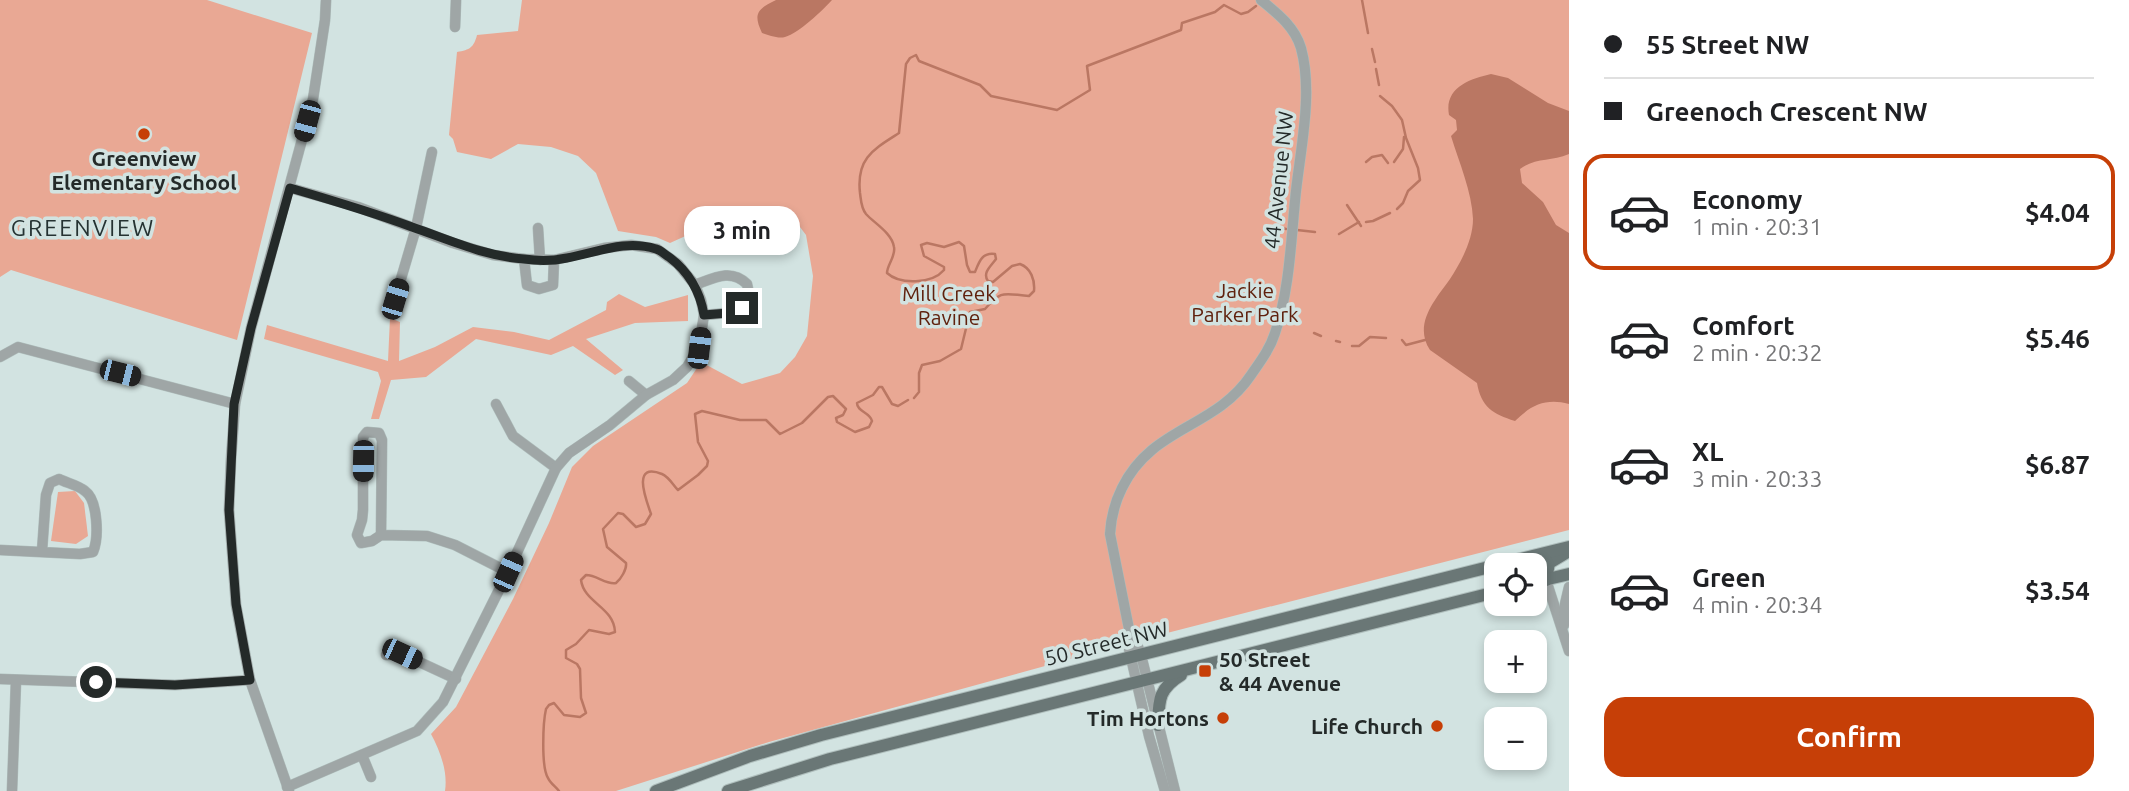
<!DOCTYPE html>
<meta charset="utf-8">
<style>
body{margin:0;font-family:Ubuntu,sans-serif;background:#f2f2f2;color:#202124;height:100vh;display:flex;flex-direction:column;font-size:26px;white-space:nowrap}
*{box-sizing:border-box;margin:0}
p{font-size:23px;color:#757577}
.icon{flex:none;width:38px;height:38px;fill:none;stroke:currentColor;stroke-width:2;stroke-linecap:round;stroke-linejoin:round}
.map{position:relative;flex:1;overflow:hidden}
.details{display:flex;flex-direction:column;background:#fff;width:560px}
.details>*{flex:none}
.top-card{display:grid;align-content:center;height:154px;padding:0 35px;background:#fff}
.buttons{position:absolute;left:1484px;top:553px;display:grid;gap:14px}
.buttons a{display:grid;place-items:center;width:63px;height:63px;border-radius:14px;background:#fff;box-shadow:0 4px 10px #0003;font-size:35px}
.end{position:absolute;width:32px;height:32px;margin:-16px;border:9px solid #242a29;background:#fff;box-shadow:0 0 0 4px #fff}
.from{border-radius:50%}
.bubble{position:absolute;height:49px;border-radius:21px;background:#fff;box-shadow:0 4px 10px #0003;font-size:23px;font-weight:700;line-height:49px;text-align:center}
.car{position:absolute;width:21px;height:42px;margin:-21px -10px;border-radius:9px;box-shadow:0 0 5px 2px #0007;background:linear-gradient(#222 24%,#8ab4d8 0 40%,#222 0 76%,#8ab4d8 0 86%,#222 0)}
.top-card b{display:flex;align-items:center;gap:24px;height:66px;font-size:26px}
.top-card b+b{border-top:2px solid #e0e0e0}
.top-card i{width:18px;height:18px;background:#202124}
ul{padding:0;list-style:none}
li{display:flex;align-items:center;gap:21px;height:116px;margin:0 14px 10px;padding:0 21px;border:4px solid transparent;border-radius:21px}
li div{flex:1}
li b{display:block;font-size:26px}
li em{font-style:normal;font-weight:700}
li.active{border-color:#c63f07}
li>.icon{width:63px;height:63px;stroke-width:1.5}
.primary-button{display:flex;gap:14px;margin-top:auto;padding:14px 35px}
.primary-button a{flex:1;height:80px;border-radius:21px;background:#c63f07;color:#fff;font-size:28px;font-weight:700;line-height:80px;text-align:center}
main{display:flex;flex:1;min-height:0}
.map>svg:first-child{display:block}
.green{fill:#e9a894}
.water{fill:#ba7763}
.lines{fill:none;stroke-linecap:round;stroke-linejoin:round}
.stream{stroke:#ba7763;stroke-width:2.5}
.minor-casing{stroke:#afbebc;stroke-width:11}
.major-casing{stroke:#afbebc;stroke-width:14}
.minor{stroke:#9fa6a6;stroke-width:10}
.major{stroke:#6a7776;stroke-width:12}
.route{stroke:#242a29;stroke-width:9}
.poi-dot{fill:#c63f07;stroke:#d2e3e1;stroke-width:2.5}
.labels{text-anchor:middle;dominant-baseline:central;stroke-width:7;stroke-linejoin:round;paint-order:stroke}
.poi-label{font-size:21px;font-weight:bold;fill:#242a29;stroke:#d2e3e1;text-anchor:end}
.street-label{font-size:21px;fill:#242a29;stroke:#d2e3e1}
.park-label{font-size:21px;fill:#5f210d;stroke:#d2e3e1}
.neighbourhood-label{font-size:23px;letter-spacing:2px;fill:#253232;stroke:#d2e3e1}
</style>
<main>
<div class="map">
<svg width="1569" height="791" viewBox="0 0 1569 791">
<rect width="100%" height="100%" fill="#d2e3e1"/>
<g class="green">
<path d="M0 0H207L312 33 237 340 11 270 0 277Z"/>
<path d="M522 0H1569V530L1132 642 769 742 616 791H445C448 771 440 751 431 734L456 707 513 599 549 523 572 467 593 446 687 383 701 362 742 384 780 373 795 357 807 336 813 276 806 235 797 223 755 217 712 224 670 243 656 237 618 231 596 173 578 156 551 147 518 144 491 159 457 152 453 139 449 135 457 52C470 50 474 47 477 35L518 31Z"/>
<path d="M619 294 645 307 688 295V321L635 323 586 339 623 370 615 375 573 346 551 355 476 339 426 377 391 380 379 419H371L381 381 378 372 264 339 267 325 388 361 390 318 400 322 399 361 435 347 473 327 514 332 549 340 606 310 607 302Z"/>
<path d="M75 491 84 503 88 536 76 544 51 541 58 492Z"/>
</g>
<g class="water">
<path d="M776 0H832C823 10 799 33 785 37 778 39 769 35 762 33 753 14 757 9 776 0Z"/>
<path d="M1491 74 1508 78 1548 103 1569 111V154C1551 162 1536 157 1520 169L1522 183 1543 202 1556 225 1569 233V404C1546 398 1531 405 1515 421 1493 414 1481 407 1477 383L1430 350C1413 324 1435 300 1450 279 1461 262 1473 240 1473 219 1472 192 1459 162 1451 136L1457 130 1456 120 1449 115C1444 88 1469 79 1491 74Z"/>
</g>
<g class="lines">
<g class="stream">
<path d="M1362 0 1368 33"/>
<path d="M1372 49 1375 62"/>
<path d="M1376 69 1379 85"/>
<path d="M1380 96 1392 106 1402 120 1406 138 1418 168 1420 180 1408 191 1403 203 1397 209"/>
<path d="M1366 162 1372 157 1382 155 1388 163"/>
<path d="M1394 162 1403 149 1404 137"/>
<path d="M1347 205 1361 226"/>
<path d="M1366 222 1373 221 1390 213"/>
<path d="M1282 228 1286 229"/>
<path d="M1297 230 1315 232"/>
<path d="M1339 234 1359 222"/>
<path d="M1314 333 1321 336"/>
<path d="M1402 340 1406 345 1425 340"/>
<path d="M1336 341 1340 342"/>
<path d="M1352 346H1359L1370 337 1386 338"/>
<path d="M914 398 919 392V373L922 365 940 361 961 349 970 312 985 309C1002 289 1004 294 1029 296L1034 291C1035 280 1031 268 1020 264L1012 266 993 282 988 281C982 273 991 266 996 259L995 254C982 252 979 262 975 272H970L967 265 964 246 959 242 944 247 927 243 921 245 924 256 944 267V270C932 284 900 285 887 273 887 265 896 256 894 247 892 233 874 223 866 214 861 208 861 200 860 193 856 158 874 149 899 133L906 64 910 58 916 55 919 61 980 85 991 96 1057 110 1090 90 1087 66 1181 30 1182 23 1215 12 1224 5 1241 14 1248 12 1256 6"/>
<path d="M559 791C556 787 550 783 548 778 541 767 543 722 546 709L549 705 554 703 564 715 580 717 586 713 581 698 580 669 577 664 566 658V650L576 644 589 630 609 634 615 632C614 607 584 603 581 580L586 575C597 575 606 585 616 583 621 579 627 569 626 563L607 547 603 529 618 513 623 514 636 527 645 524 651 514C647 502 630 461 662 474 669 477 673 485 678 490L698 475 707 466 708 461 698 442 695 414 702 411 740 420H766L780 434 802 423 828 397 833 396 846 409 843 415 836 418 837 422 855 432 869 427 872 421C870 412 857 412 857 403L873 395 879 387H882L892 404 898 406 908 400"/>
</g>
<g class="minor-casing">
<g id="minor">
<path d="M455 27 456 0"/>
<path d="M538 228 540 260"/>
<path d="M524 259 527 285 539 289 553 285 554 260"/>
<path d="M695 285C714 278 731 268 747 284 755 314 725 313 704 315"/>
<path d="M395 299 416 228 432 152"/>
<path d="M0 357 18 347 235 404"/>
<path d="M629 381 646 395"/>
<path d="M496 404 513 436 556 468"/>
<path d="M381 535 382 440 379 433 367 432 363 437V510L362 520 357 535 361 543 372 541 381 535 427 536 455 545 508 572"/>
<path d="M0 550 80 554 93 552C99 538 98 500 85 491 78 485 67 483 59 479L50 483 46 495 42 551"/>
<path d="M1546 580 1569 651"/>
<path d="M1564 625 1565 604 1569 587"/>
<path d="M1132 642 1129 649 1149 736 1165 791"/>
<path d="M386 655 402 654 456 679"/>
<path d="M0 679 175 685 250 680"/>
<path d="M362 755 371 777"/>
<path d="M287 787 417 731 443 702 508 572 556 468 569 453 610 425 646 395 673 380 687 367 699 347 704 315 701 300 695 285 678 264 657 249 631 245 604 248 554 260 524 259 493 255 453 243 358 207 290 188"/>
<path d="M12 791 16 680"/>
<path d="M289 791 250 680 236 605 229 510 231 459 235 404 251 328 313 99 325 20 326 0"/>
<path d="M1175 791 1141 655 1138 647 1132 642 1129 629 1110 534C1111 517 1114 504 1122 488 1152 426 1215 429 1251 375 1260 362 1270 349 1275 333 1290 289 1291 238 1296 191 1301 146 1313 92 1301 48 1295 27 1277 13 1261 0"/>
</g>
</g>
<g class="major-casing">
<g id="major">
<path d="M1546 580 1549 563 1569 551"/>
<path d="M1535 582 1569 574"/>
<path d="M1158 725C1159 701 1158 689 1181 675"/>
<path d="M656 791 750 756 821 735 1569 547"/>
<path d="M728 791 830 759 1496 592"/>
</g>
</g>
<use href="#minor" class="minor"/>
<use href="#major" class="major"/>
</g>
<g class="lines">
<path class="route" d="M96 682 175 685 250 680 236 604 229 510 234 404 251 328 290 188C331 200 372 212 412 227 450 240 484 256 524 259 538 261 553 261 567 258 596 253 625 239 656 249 661 250 665 255 669 257 689 272 700 291 704 315L728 313 742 308"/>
</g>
<g class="poi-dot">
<circle cx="144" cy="134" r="7"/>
<rect x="1198" y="664" width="14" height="14" rx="3.5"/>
<circle cx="1223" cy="718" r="7"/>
<circle cx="1437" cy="726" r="7"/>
</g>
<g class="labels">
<g class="poi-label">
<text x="144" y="158" text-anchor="middle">Greenview<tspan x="144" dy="24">Elementary School</tspan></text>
<text x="1219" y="659" text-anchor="start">50 Street<tspan x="1219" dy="24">&amp; 44 Avenue</tspan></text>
<text x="1209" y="718">Tim Hortons</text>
<text x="1423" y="726">Life Church</text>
</g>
<g class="street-label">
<text transform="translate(1278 180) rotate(-84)">44 Avenue NW</text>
<text transform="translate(1106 643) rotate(-14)">50 Street NW</text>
</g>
<g class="park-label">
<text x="1245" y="290">Jackie<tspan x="1245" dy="24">Parker Park</tspan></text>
<text x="949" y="293">Mill Creek<tspan x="949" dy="24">Ravine</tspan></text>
</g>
<g class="neighbourhood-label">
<text x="83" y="227">GREENVIEW</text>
</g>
</g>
</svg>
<div class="buttons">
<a><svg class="icon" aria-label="locate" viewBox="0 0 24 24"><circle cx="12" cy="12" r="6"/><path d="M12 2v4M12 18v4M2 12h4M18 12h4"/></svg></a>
<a>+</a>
<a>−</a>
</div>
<i class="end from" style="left:96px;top:682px"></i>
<i class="end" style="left:742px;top:308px"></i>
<div class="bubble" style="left:684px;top:206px;width:116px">3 min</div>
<i class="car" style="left:307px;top:121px;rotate:195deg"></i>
<i class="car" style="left:395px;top:299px;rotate:17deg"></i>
<i class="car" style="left:699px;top:348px;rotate:7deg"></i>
<i class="car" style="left:120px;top:373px;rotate:104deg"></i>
<i class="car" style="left:363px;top:461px;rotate:181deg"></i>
<i class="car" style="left:508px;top:572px;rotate:24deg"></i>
<i class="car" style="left:402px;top:654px;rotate:115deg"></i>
</div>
<section class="details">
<div class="top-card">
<b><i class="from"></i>55 Street NW</b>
<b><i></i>Greenoch Crescent NW</b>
</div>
<ul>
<li class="active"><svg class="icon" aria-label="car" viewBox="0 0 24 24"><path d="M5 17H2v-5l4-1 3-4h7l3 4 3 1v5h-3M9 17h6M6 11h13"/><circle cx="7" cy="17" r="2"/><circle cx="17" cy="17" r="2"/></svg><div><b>Economy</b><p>1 min · 20:31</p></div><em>$4.04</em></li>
<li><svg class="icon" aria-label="car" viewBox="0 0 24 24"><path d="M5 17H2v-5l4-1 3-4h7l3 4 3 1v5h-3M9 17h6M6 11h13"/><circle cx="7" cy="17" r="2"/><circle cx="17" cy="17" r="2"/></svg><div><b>Comfort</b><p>2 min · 20:32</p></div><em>$5.46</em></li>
<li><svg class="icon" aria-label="car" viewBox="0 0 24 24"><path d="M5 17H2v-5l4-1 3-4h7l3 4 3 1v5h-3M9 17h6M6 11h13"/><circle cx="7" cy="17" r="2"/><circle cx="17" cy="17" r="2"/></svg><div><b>XL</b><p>3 min · 20:33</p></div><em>$6.87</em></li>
<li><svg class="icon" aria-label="car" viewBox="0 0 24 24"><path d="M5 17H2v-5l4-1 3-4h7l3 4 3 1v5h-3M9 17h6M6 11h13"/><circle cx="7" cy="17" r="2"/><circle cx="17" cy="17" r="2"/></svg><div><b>Green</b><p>4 min · 20:34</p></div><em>$3.54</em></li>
</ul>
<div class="primary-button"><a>Confirm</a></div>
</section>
</main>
